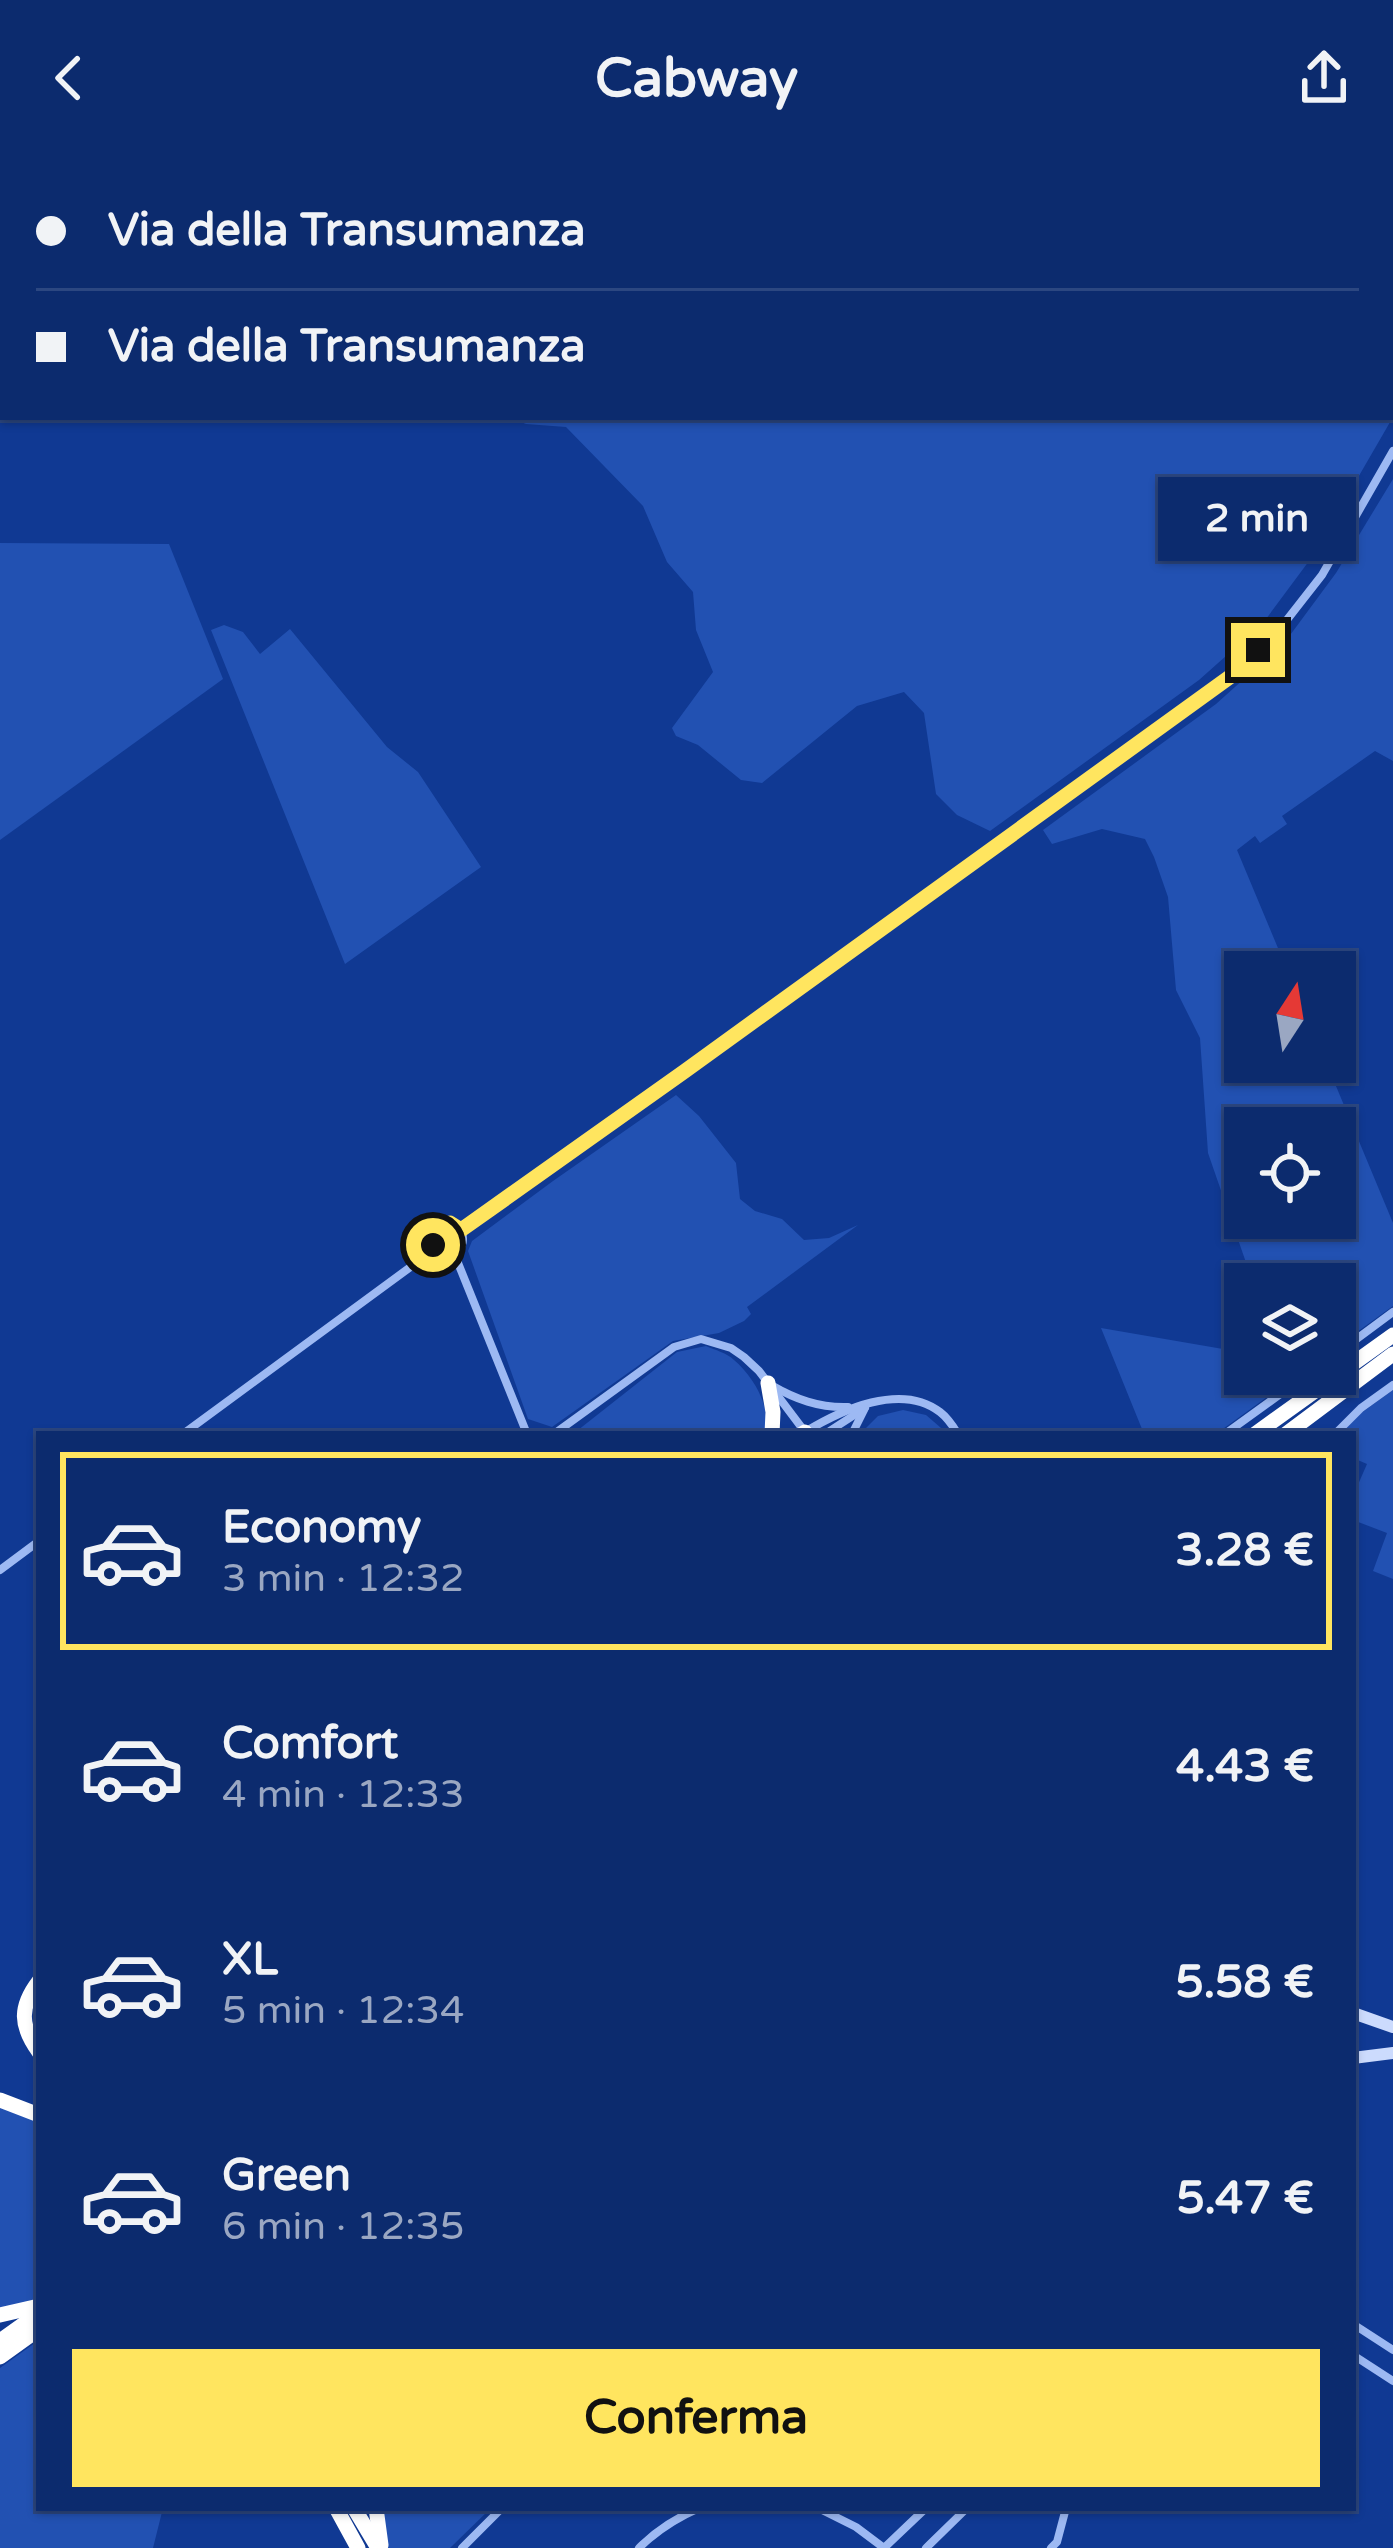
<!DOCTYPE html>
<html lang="it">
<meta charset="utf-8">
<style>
body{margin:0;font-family:"Varela Round",sans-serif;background:#1a3776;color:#f1f3f6;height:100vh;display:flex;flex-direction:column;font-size:45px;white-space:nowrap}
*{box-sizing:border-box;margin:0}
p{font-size:39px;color:#9aa7c2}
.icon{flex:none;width:66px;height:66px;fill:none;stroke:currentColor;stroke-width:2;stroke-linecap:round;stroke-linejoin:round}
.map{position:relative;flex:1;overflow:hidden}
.panel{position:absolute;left:36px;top:1275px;width:1320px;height:1080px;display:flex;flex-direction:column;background:#0c2b6e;border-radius:0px;box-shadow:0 3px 9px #0004,0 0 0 3px #2c4781}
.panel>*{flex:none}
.banner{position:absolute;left:0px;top:0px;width:1395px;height:264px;box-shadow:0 3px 9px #0004,0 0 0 3px #2c4781;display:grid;align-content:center;height:264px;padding:0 36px;background:#0c2b6e}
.needle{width:78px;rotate:12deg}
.controls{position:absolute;left:1224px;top:795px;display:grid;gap:24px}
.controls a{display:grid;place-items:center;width:132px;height:132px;border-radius:0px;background:#0c2b6e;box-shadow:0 3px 9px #0004,0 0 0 3px #2c4781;font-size:60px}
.end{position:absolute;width:54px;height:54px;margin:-27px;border:15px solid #ffe55f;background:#111;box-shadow:0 0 0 6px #111}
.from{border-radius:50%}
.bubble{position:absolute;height:84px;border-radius:0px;background:#0c2b6e;box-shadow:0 3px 9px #0004,0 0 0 3px #2c4781;font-size:39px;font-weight:800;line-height:84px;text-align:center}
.banner b{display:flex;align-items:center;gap:42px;height:114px;font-size:45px}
.banner b+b{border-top:3px solid #2c4781}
.banner i{width:30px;height:30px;background:#f1f3f6}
ul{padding:21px 0 0;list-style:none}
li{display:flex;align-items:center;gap:36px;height:198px;margin:0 24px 18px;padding:0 12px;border:6px solid transparent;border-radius:0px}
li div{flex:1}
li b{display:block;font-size:45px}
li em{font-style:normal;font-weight:800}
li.current{border-color:#ffe55f}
li>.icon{width:108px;height:108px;stroke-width:1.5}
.action{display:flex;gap:24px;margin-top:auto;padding:24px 36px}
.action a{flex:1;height:138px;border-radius:0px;background:#ffe55f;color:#111;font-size:48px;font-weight:800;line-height:138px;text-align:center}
header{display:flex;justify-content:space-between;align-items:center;height:156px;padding:0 36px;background:#0c2b6e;font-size:54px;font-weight:800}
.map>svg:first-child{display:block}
.green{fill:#2251b2;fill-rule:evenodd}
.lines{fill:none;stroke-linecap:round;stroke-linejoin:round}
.street{stroke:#9db9f3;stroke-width:8}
.secondary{stroke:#ccdbfd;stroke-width:12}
.highway{stroke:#fff;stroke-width:15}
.route{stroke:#ffe55f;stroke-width:15}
</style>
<header><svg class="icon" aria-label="back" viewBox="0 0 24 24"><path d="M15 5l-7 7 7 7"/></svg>Cabway<svg class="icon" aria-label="share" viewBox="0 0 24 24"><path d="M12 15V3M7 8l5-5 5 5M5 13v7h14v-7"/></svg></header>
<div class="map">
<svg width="1393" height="2392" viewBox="0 0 1393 2392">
<rect width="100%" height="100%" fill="#103993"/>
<g class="green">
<path d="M401 0H1393V261L1312 401 1263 467 1199 524 990 675 957 659 936 638 924 557 904 536 857 550 762 627 741 624 698 589 676 580 672 572 713 516 696 474 693 436 667 406 643 350 566 271 526 268 507 261H1392V3H403Z"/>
<path d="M1393 323V605L1375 595 1282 660 1287 668 1260 687 1255 680 1237 694 1288 816H1245V906H1326L1393 1067V1150L1335 1192V1128H1250V1118L1208 997 1200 882 1176 834 1168 741 1154 701 1145 683 1102 673 1052 688 1043 674 1216 548 1285 486 1336 417ZM1245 972H1335V1062H1245Z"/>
<path d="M0 387 169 388 223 523 0 684Z"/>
<path d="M224 469 243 476 260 498 290 473 387 591 418 616 481 711 345 808 211 474Z"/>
<path d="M676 939 699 960 736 1007 740 1043 755 1055 782 1063 804 1084 829 1082 858 1069 747 1151 751 1158 744 1165 719 1177 673 1185 552 1271 528 1263 468 1095 472 1085 553 1025Z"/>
<path d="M1101 1172 1223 1193 1245 1176V1218H1299L1216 1278H1144Z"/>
<path d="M706 1190C715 1194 727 1197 734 1204 754 1221 772 1252 765 1278H573L677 1196Z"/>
<path d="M1393 1234V1423L1373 1415 1387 1377 1353 1364V1340L1367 1308 1353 1302V1278H1340L1347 1267Z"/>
<path d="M903 1254 926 1259 948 1278H860L878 1260Z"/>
<path d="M0 1948 39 1964V2143L0 2154Z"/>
<path d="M39 2184V2352H163L153 2392H0V2212Z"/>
<path d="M381 2352H491L450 2392H387Z"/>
</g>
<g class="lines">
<g class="street">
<circle cx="447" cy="1083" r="16"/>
<path d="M461 1074 685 915 1237 515 1279 474 1322 419 1393 295"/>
<path d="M454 1097 527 1278"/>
<path d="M1335 1199 1393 1156"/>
<path d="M771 1229C795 1243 819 1252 848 1251"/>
<path d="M183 1278 435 1093"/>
<path d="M554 1278 674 1191 701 1183 731 1192 744 1201 759 1215 805 1276C841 1254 901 1226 940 1256 948 1262 953 1270 958 1278"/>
<path d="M825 1278 865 1252"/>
<path d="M852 1278 864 1254"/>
<path d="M1225 1278 1308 1218"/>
<path d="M1335 1278 1361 1252 1393 1229"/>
<path d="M0 1414 39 1385"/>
<path d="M1353 2168 1393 2194"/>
<path d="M1353 2199 1393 2225"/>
<path d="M818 2352 856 2371 884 2392"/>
<path d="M462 2392 502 2352"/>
<path d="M639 2392C657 2374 676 2362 699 2352"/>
<path d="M884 2392 926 2352"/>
<path d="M926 2392 967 2352"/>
<path d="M1051 2392 1057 2386 1066 2352"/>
</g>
<g class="secondary">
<path d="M1353 1857 1393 1871"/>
<path d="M1353 1902 1393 1897"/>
</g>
<g class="highway">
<path d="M768 1227 773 1256 772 1278"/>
<path d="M802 1278 805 1276"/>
<path d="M1255 1278 1393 1179"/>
<path d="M1286 1278 1393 1198"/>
<path d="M39 1825C19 1851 20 1870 39 1896"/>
<path d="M0 1944 39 1959"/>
<path d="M0 2159 39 2150"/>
<path d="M0 2185 39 2157"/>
<path d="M0 2201 39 2173"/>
<path d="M336 2352 358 2392"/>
<path d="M354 2352 378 2392"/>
<path d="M376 2352 381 2389"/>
</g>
</g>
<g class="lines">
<path class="route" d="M433 1089 431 1081 438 1070 450 1067 461 1074 685 915 1238 515 1258 494"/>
</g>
</svg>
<div class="controls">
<a><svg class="needle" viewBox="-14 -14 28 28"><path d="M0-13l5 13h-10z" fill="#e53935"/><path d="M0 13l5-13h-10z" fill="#9aa7c2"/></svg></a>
<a><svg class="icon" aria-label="locate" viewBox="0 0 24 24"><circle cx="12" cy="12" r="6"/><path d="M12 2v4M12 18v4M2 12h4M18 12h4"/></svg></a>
<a><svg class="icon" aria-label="layers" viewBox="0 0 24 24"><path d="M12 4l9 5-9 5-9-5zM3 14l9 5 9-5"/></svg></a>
</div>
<i class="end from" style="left:433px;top:1089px"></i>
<i class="end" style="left:1258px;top:494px"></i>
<div class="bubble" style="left:1158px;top:321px;width:198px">2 min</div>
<div class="banner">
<b><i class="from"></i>Via della Transumanza</b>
<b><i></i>Via della Transumanza</b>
</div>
<section class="panel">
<ul>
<li class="current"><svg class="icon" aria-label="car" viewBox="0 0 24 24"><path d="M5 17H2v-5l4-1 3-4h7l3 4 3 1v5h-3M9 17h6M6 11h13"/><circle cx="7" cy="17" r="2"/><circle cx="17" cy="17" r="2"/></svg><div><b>Economy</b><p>3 min · 12:32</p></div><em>3.28 €</em></li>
<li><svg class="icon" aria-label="car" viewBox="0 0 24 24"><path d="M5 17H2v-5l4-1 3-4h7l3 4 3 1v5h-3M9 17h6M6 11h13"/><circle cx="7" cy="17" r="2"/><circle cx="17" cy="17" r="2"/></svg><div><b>Comfort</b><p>4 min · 12:33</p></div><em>4.43 €</em></li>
<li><svg class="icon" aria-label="car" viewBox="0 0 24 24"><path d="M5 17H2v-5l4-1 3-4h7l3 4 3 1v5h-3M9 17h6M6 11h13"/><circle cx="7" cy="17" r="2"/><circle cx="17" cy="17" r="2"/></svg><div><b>XL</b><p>5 min · 12:34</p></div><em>5.58 €</em></li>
<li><svg class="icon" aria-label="car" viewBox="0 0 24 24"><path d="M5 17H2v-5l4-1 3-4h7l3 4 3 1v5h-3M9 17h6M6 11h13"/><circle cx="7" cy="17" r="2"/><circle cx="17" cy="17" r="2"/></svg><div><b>Green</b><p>6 min · 12:35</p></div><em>5.47 €</em></li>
</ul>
<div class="action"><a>Conferma</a></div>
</section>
</div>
